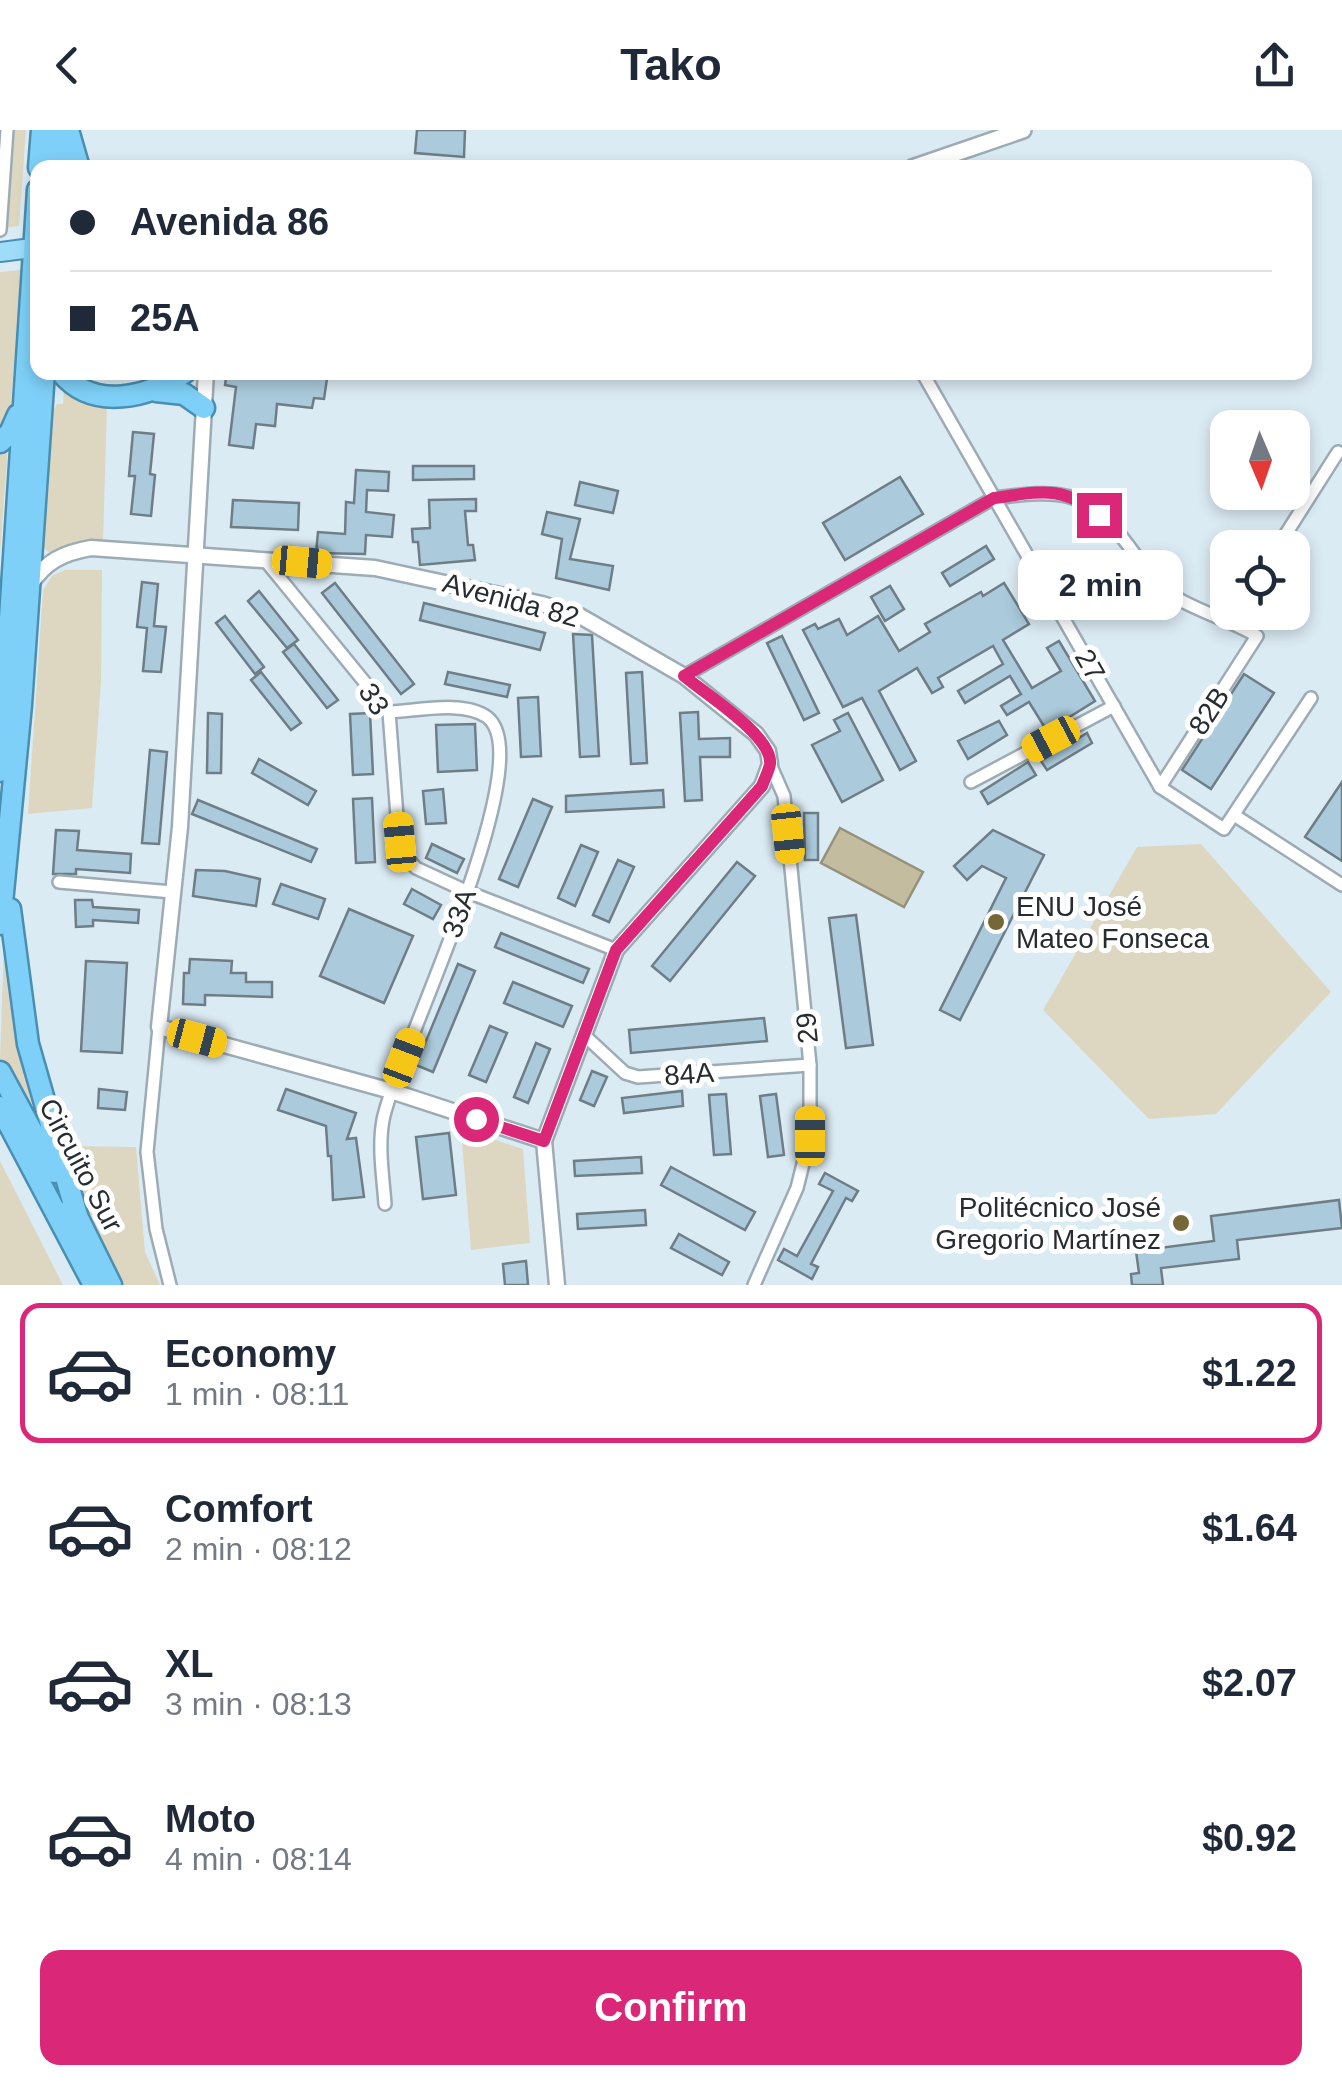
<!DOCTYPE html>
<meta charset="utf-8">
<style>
body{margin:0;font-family:Helvetica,sans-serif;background:#f6f6f7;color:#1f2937;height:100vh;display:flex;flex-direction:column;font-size:38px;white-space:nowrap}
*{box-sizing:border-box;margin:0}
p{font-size:32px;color:#747a83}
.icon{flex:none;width:55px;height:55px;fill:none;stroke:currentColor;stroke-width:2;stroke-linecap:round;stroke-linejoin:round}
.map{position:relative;height:1155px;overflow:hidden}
.details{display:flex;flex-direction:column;background:#fff;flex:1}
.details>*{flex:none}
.top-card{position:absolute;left:30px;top:30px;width:1282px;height:220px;border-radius:20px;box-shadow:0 5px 15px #0003;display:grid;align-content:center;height:220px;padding:0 40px;background:#fff}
.needle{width:65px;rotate:178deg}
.buttons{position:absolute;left:1210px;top:280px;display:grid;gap:20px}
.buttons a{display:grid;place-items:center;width:100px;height:100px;border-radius:20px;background:#fff;box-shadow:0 5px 15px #0003;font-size:50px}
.end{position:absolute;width:45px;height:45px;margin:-22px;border:12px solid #db2777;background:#fff;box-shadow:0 0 0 5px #fff}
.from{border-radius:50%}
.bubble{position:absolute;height:70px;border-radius:20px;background:#fff;box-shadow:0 5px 15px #0003;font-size:32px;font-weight:800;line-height:70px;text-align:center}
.car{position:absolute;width:30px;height:60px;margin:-30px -15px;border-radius:12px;box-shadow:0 0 8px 2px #0007;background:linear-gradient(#f5c518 24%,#345 0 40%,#f5c518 0 76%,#345 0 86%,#f5c518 0)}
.top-card b{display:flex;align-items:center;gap:35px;height:95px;font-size:38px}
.top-card b+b{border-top:2px solid #e0e1e3}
.top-card i{width:25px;height:25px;background:#1f2937}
ul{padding:18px 0 0;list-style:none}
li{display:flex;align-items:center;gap:30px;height:140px;margin:0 20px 15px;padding:0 20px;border:5px solid transparent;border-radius:20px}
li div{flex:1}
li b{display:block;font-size:38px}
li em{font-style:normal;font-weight:800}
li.selected{border-color:#db2777}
li>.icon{width:90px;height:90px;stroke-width:1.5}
.action{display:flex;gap:20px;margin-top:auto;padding:20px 40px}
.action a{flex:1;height:115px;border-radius:20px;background:#db2777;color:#fff;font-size:40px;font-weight:800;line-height:115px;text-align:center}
header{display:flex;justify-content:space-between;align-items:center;height:130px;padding:0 40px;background:#fff;font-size:45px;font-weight:800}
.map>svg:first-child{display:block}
.green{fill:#ddd7c2}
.water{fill:#c4bc9e;stroke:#95917d;stroke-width:2.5}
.building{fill:#abcbdc;stroke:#6f7e86;stroke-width:2.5}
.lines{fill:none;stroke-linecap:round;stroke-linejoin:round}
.minor-casing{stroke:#9dacb4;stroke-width:16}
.tertiary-casing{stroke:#9dacb4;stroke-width:19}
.secondary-casing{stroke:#9dacb4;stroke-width:20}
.primary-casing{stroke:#4a8fb1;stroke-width:22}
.trunk-casing{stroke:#4a8fb1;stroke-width:25}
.minor{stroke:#fff;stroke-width:11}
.tertiary{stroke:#fff;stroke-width:14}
.secondary{stroke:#fff;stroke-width:15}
.primary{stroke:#9edcfa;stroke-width:18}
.trunk{stroke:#7ed0f8;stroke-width:20}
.route{stroke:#db2777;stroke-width:12}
.poi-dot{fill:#766836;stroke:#fff;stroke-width:4}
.labels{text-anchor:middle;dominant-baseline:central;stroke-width:10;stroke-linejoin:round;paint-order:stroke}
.street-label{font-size:28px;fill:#262c2f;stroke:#fff}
.poi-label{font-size:28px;fill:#262c2f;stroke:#fff;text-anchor:start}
</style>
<header><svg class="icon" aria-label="back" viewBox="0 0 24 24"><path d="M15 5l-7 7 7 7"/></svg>Tako<svg class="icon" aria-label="share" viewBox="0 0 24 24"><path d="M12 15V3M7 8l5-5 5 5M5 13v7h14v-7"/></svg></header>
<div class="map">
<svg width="1342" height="1155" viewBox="0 0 1342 1155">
<rect width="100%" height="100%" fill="#dbebf4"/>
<g class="green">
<path d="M9 0H26L19 96 3 98Z"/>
<path d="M21 140 0 425V142Z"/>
<path d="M64 259 73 267 107 278 103 412 75 414 52 425 41 415 46 293 57 274H63Z"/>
<path d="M65 440H102L101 551 92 678 28 684 43 460 52 446Z"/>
<path d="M1201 714 1331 862 1216 984 1149 989 1043 880 1137 717Z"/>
<path d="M4 815 18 911 36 996 0 928Z"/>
<path d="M461 999 523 1019 530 1113 471 1120Z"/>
<path d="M68 1016 136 1017 145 1122 160 1155H123L91 1092Z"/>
<path d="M0 1031 63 1155H0Z"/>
</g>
<path class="water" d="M840 698 923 742 904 777 821 733Z"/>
<g class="building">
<path d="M417 0H465L464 27 415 23Z"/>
<path d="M227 242H328L324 269 314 268 312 278 277 274 275 296 256 294 253 318 229 315 236 257 225 255Z"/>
<path d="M133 302 154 304 150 344 155 345 151 386 131 384 135 346H129Z"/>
<path d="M413 336H474V349L413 350Z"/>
<path d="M356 340 389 342 388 361 367 360 366 382 394 385 392 407 366 405 365 424 316 423 318 402 345 404 346 372 354 373Z"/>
<path d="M900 347 923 384 845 430 823 393Z"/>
<path d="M580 352 618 361 613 383 575 375Z"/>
<path d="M476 369V381H465L468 415H473L475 430 420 435 418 412H413L412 399 430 398 429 370Z"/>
<path d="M233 370 299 373 298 400 231 397Z"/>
<path d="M547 382 580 389 570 429 613 436 609 460 556 448 562 409 542 404Z"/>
<path d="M986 416 994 429 950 456 942 443Z"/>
<path d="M142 452 158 454 154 496 166 497 161 542 143 541 147 498 137 497Z"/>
<path d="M335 453 414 554 401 564 322 463Z"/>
<path d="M1004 453 1029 494 1003 510 1032 558 1061 541 1047 518 1059 511 1095 571 1047 601 1029 572 1007 585 1001 576 1021 564 1010 546 965 573 958 561 1003 534 993 516 938 548 943 557 932 563 917 538 879 561 916 631 900 640 862 568 843 577 803 500 815 494 818 499 839 489 847 505 878 486 899 521 930 502 925 494 981 462 983 466Z"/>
<path d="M890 456 904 479 885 491 871 467Z"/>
<path d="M259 461 298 510 287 518 248 471Z"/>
<path d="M424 473 545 503 540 520 420 490Z"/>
<path d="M225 486 264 537 255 544 216 493Z"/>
<path d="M573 504 592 505 599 626 580 627Z"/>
<path d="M782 506 819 583 804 590 767 513Z"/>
<path d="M294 514 338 570 327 578 283 522Z"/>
<path d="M261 542 301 593 291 600 251 550Z"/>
<path d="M448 542 510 555 507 567 445 554Z"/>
<path d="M642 542 647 633 631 634 626 543Z"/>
<path d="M1244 544 1274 563 1211 659 1182 640Z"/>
<path d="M538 567 541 626 521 627 518 568Z"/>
<path d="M698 582 699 609 730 608V627H700L702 670 685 671 680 583Z"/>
<path d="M208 583 222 584 221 643H207Z"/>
<path d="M370 583 373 644 353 645 350 584Z"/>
<path d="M848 583 883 650 842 672 812 615 840 601 834 590Z"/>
<path d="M999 591 1007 605 968 629 958 611Z"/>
<path d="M475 594 477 640 438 642 436 595Z"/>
<path d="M1087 603 1092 613 1047 640 1041 631Z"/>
<path d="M150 620 167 622 159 714 142 713Z"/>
<path d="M259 629 316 661 308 675 252 643Z"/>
<path d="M1028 632 1036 645 988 674 981 662Z"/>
<path d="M1342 652V731L1305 707Z"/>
<path d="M443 659 446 693 426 694 423 661Z"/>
<path d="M663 660 664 677 566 682V666Z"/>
<path d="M372 668 375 732 356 733 353 669Z"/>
<path d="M533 669 552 677 518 757 499 749Z"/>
<path d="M198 670 317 719 311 732 192 684Z"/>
<path d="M804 683H818V730H805Z"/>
<path d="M56 700 79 701 77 720 131 724 130 743 76 739V744H53Z"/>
<path d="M993 700 1044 725 960 890 940 880 1006 748 982 736 967 750 954 736Z"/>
<path d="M432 714 464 729 457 743 426 728Z"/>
<path d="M581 715 598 722 575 776 558 768Z"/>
<path d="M618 730 634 737 609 792 593 785Z"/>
<path d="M737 732 755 746 670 851 652 836Z"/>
<path d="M196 740 225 741 260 749 256 776 193 766Z"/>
<path d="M281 754 325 769 318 789 273 774Z"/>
<path d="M412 759 441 775 433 789 404 774Z"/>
<path d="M75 770H92L93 777 139 780 138 793 93 790V796L76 797Z"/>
<path d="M349 779 413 806 384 873 320 846Z"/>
<path d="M856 785 873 915 846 918 829 788Z"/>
<path d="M501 803 589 839 583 853 495 817Z"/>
<path d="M190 829 232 831 231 843H246V852H272V867L205 865V875L183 874 184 843H189Z"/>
<path d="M86 831 127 833 122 923 81 921Z"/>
<path d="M458 834 475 841 433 942 416 935Z"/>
<path d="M513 852 572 876 563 897 504 873Z"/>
<path d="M764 888 767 911 631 923 629 900Z"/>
<path d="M490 896 507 903 486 952 469 945Z"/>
<path d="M536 913 550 919 528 973 514 967Z"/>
<path d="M592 941 607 947 594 976 580 970Z"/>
<path d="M99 959 127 962 125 980 98 978Z"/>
<path d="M286 959 356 983 347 1009 356 1008 364 1067 333 1070 331 1026H328L326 996 278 980Z"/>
<path d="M682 961 683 976 624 983 622 968Z"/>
<path d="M726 964 731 1024 714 1025 709 965Z"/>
<path d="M776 964 784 1025 768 1027 760 966Z"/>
<path d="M449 1003 456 1065 423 1069 416 1007Z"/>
<path d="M641 1027 642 1043 575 1046 574 1031Z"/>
<path d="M671 1037 755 1082 745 1100 661 1055Z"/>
<path d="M825 1043 858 1061 852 1071 846 1068 811 1134 818 1137 812 1149 778 1130 784 1119 797 1126 833 1061 819 1054Z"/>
<path d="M1339 1070 1342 1098 1237 1110 1239 1129 1161 1138 1163 1155H1132L1131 1144 1139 1143 1136 1121 1214 1111 1211 1086Z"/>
<path d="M645 1080 646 1095 578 1099 577 1084Z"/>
<path d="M679 1104 729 1132 722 1145 671 1118Z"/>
<path d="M526 1131 528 1155H505L503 1134Z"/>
</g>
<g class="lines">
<g class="minor-casing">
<g id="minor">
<path d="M0 100 7 0"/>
<path d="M922 242 1160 657 1224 699 1311 568"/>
<path d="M1277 418 1338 322"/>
<path d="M265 430 389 582 399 712 407 728 416 738 468 762 616 820"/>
<path d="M684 546 994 368C1059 360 1085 357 1128 415 1140 431 1151 449 1167 462 1192 480 1229 489 1257 506L1160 657"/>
<path d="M971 652 1114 576"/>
<path d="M1234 685 1342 755"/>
<path d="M59 752 172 762"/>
<path d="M159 897 147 1022 156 1099 170 1155"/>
<path d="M583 904 625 943 638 947 810 935"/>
<path d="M385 1074C383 1047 378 1017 383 990 396 924 543 630 487 587 464 570 416 581 389 582"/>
<path d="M754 1155 797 1058 810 1006V935L784 666 770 634"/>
</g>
</g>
<g class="tertiary-casing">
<g id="tertiary">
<path d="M206 242 180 697 159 897 391 961 544 1011"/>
<path d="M30 455C46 431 63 423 91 418L375 438 542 474 580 486 684 546 756 604 768 621 770 634 762 656 616 820 544 1011 557 1155"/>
</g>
</g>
<g class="secondary-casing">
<path id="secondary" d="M912 38 1023 0"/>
</g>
<g class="primary-casing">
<path id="primary" d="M0 122 24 119"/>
</g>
<g class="trunk-casing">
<g id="trunk">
<path d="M68 0 79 38"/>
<path d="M39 38 42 0"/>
<path d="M58 38 60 0"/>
<path d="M61 242C93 282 150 267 185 242"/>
<path d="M156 261 184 264 204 278"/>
<path d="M0 312 10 303 18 285"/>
<path d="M0 641 38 60"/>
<path d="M10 779 28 914 78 1089"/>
<path d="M0 794 21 575 44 242"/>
<path d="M0 942 54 1042"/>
<path d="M0 977 94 1155"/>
<path d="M72 1076 111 1155"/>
</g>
</g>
<use href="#minor" class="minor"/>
<use href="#tertiary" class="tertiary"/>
<use href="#secondary" class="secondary"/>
<use href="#primary" class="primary"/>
<use href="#trunk" class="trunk"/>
</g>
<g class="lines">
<path class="route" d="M476 989 544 1011 616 820 762 656C764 650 769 641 770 634 773 606 704 563 684 546L994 368C1039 362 1062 354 1099 385"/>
</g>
<g class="poi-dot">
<circle cx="996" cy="792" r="10"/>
<circle cx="1181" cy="1093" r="10"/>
</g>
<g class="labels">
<g class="street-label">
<text transform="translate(511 470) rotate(15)">Avenida 82</text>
<text transform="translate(1090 535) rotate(60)">27</text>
<text transform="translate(374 569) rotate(57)">33</text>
<text transform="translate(1209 581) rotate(-57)">82B</text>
<text transform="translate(459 783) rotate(-70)">33A</text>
<text transform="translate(807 898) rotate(-96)">29</text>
<text transform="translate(689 944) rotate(-4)">84A</text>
<text transform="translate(81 1035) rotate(62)">Circuito Sur</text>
</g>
<g class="poi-label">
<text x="1016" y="776">ENU José<tspan x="1016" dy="32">Mateo Fonseca</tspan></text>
<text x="1161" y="1077" text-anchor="end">Politécnico José<tspan x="1161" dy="32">Gregorio Martínez</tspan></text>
</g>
</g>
</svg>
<div class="buttons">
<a><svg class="needle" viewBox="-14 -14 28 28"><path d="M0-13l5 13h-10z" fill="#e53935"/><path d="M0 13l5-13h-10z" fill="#747a83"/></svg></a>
<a><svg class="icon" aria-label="locate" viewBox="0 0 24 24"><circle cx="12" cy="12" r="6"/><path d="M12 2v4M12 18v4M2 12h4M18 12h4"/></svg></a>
</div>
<i class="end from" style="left:476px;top:989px"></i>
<i class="end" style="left:1099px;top:385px"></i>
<div class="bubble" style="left:1018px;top:420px;width:165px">2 min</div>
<i class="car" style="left:302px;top:432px;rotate:95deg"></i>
<i class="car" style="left:1051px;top:609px;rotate:242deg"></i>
<i class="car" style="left:788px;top:704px;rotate:174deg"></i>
<i class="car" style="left:400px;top:712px;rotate:355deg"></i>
<i class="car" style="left:197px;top:908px;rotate:105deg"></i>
<i class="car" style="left:404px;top:928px;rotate:21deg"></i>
<i class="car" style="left:810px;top:1006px;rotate:0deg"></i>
<div class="top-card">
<b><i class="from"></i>Avenida 86</b>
<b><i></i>25A</b>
</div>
</div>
<section class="details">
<ul>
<li class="selected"><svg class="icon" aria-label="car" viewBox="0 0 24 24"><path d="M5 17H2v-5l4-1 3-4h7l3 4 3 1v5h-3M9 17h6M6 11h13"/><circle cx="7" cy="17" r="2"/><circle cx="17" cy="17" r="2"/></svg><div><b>Economy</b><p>1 min · 08:11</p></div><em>$1.22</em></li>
<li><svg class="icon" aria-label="car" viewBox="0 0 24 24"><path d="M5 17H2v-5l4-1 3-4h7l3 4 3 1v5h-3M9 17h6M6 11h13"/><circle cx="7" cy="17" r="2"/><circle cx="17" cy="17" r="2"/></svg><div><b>Comfort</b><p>2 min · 08:12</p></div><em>$1.64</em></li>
<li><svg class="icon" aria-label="car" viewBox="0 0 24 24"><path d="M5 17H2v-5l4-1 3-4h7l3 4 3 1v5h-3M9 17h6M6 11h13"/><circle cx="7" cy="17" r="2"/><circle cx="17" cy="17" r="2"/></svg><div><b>XL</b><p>3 min · 08:13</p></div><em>$2.07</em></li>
<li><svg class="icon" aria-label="car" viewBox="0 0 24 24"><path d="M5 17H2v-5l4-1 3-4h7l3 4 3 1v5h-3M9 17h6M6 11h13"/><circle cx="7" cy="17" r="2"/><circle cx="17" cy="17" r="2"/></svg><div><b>Moto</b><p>4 min · 08:14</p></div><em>$0.92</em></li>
</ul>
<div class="action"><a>Confirm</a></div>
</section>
